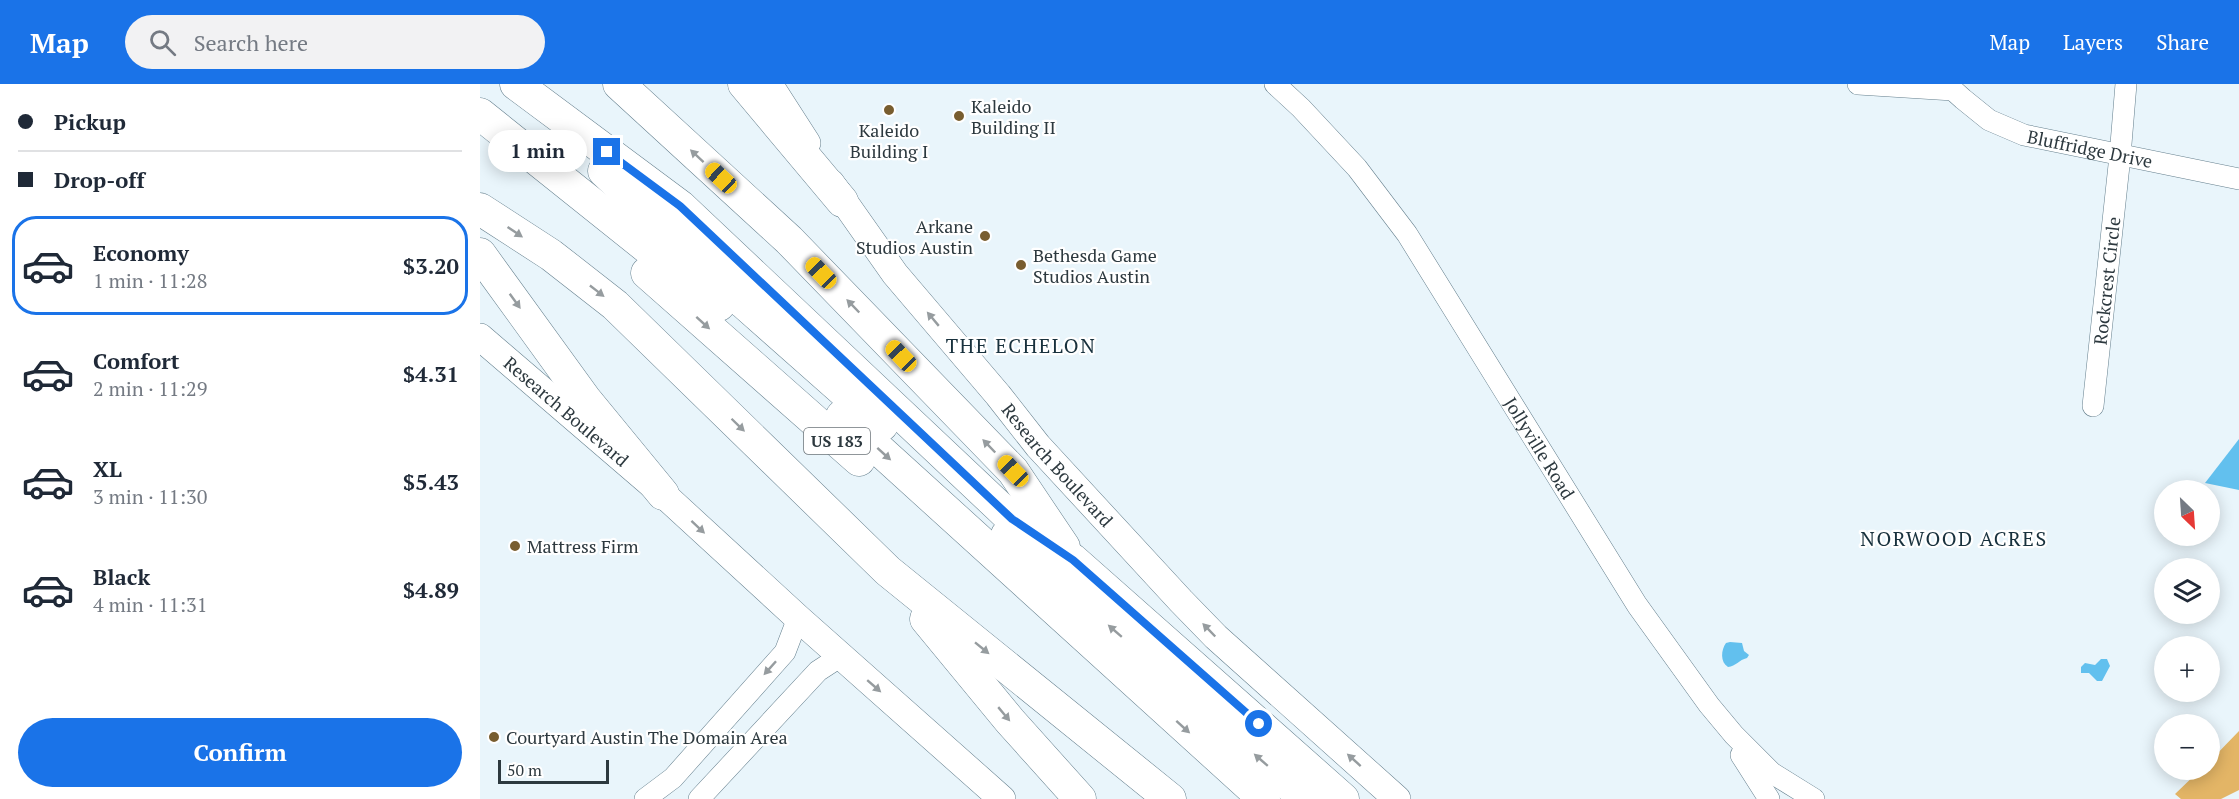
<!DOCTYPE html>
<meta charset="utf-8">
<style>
body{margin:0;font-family:"PT Serif",serif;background:#f2f2f3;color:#1f2937;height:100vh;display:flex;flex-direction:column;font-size:22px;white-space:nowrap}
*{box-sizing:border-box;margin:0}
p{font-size:20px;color:#747a83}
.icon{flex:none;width:33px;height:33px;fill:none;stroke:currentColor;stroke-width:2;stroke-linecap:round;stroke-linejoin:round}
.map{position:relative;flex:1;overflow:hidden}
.sheet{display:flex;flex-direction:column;background:#fff;width:480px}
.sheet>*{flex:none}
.hud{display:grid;align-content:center;height:132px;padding:0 18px;background:#fff}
.needle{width:39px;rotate:155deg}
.controls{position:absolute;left:1674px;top:396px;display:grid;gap:12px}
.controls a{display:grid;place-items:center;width:66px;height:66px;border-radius:50%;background:#fff;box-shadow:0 3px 15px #0003;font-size:30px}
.scale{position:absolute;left:18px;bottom:15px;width:111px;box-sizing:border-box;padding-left:6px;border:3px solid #2d393f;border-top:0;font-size:16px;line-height:21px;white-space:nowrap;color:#2d393f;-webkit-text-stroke:4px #fff;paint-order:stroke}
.end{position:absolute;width:27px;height:27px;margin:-14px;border:8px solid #1a73e8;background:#fff;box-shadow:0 0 0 3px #fff}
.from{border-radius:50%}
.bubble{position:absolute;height:42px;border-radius:21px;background:#fff;box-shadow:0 3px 15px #0003;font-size:20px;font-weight:600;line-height:42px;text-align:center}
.car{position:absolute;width:18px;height:36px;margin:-18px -9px;border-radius:8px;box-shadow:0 0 4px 2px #0007;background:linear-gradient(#f5c518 24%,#345 0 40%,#f5c518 0 76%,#345 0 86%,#f5c518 0)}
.hud b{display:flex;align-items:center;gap:21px;height:57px;font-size:22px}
.hud b+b{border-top:2px solid #e0e1e3}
.hud i{width:15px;height:15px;background:#1f2937}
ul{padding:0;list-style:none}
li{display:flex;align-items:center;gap:18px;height:99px;margin:0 12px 9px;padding:0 6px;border:3px solid transparent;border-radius:24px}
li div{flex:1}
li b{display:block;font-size:22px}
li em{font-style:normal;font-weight:600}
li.selected{border-color:#1a73e8}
li>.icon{width:54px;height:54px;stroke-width:1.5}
.action{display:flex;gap:12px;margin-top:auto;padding:12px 18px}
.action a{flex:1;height:69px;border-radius:36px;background:#1a73e8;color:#fff;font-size:24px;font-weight:600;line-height:69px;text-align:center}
header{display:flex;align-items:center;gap:36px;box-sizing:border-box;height:84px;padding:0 30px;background:#1a73e8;color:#fff}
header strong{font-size:28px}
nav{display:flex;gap:33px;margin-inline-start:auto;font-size:21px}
.search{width:420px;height:54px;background:#f2f2f3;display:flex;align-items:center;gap:15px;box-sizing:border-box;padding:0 21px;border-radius:33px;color:#747a83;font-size:22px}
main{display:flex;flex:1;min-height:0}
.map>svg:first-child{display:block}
.forest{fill:#e3b566}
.water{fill:#62c0ee}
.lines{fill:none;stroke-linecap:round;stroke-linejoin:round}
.minor-casing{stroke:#647f8d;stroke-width:22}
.major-casing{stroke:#647f8d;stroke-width:28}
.highway-casing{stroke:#647f8d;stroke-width:33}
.minor{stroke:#fff;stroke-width:21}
.major{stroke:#fff;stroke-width:27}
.highway{stroke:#fff;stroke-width:32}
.oneway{fill:#969c9f}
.route{stroke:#1a73e8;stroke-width:8}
.poi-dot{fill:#785d2f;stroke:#fff;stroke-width:2}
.labels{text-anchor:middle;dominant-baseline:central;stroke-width:4.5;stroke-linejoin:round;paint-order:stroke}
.shield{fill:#fff;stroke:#6c7479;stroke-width:1.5}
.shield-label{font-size:16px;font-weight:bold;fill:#2d393f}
.poi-label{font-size:18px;fill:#2d393f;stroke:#fff;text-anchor:start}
.street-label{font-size:18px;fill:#2d393f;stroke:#fff}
.neighbourhood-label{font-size:20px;letter-spacing:1.5px;fill:#18313d;stroke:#fff}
</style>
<header>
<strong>Map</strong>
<div class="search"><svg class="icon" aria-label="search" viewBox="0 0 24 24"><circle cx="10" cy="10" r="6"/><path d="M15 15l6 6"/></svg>Search here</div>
<nav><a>Map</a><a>Layers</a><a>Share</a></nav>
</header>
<main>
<section class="sheet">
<div class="hud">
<b><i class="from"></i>Pickup</b>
<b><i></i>Drop-off</b>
</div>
<ul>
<li class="selected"><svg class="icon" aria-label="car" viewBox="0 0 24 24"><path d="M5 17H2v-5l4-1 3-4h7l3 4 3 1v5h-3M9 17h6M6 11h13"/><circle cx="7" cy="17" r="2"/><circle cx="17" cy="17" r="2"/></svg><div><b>Economy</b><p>1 min · 11:28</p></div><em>$3.20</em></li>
<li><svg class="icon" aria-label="car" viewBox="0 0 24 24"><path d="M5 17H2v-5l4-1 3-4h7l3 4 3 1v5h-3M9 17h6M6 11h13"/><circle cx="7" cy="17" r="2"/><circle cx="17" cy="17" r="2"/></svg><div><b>Comfort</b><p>2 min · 11:29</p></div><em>$4.31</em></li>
<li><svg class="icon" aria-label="car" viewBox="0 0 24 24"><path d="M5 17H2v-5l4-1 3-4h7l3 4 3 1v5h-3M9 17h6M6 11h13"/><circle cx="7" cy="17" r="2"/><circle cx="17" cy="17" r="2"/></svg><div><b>XL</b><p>3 min · 11:30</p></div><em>$5.43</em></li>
<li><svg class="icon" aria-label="car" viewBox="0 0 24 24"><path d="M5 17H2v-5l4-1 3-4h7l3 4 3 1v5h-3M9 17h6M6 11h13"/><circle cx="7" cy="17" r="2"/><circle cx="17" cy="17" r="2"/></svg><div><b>Black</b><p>4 min · 11:31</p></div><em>$4.89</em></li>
</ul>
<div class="action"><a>Confirm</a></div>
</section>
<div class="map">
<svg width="1759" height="715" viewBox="0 0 1759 715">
<rect width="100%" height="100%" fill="#e9f5fb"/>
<path class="forest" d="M1759 647V706L1741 715H1701L1695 710 1720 686H1730V677Z"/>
<g class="water">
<path d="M1759 355V406L1725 399Z"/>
<path d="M1250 558 1262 559 1264 567 1269 571 1267 574C1259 576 1256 582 1248 583 1240 578 1241 566 1246 559Z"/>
<path d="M1621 575H1627L1630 582 1622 597H1617L1609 589H1601V583L1605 579 1615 581Z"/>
</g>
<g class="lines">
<g class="minor-casing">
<g id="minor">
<path id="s1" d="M795 0 821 24 877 84 927 150 1157 521 1229 621 1254 651 1292 689 1334 715"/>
<path d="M1378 0 1473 6"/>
<path id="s2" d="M1470 0 1473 6 1483 15 1509 36 1544 51 1759 95"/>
<path id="s3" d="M1613 322 1640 72 1646 0"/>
<path d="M1261 671 1289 715"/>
<path d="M165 715 193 694 305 568 318 534"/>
<path d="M219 715 338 587 361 572"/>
</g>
</g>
<g class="major-casing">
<g id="major">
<path d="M289 0 327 59"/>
<path id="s4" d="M351 99 415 190 518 311 558 362 701 517 736 553 917 715"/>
<path id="s5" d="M0 253 183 410 318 534 522 715"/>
</g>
</g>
<g class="highway-casing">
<g id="highway">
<path d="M36 0 200 122 532 435 593 476 863 715"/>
<path d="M139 0 309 156 533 387 584 463"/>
<path d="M264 0 362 117"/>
<path d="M0 30 239 221"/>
<path d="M124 87 264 219 402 341"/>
<path d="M0 125 71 171 135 221 408 487 690 715"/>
<path d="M0 170 105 315 183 410"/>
<path d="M167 189 379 376"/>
<path d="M362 332 784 715"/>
<path d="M527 451 825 715"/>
<path d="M446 535 530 637 600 715"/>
</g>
</g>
<use href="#minor" class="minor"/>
<use href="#major" class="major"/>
<use href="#highway" class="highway"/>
</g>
<defs><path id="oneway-solid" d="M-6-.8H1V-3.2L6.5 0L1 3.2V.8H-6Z" transform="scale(1.5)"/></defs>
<g class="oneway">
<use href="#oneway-solid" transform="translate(217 72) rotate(-137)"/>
<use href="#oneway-solid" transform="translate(35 148) rotate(34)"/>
<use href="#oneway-solid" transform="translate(117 207) rotate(38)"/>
<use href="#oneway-solid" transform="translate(35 217) rotate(54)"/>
<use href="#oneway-solid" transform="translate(373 222) rotate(-134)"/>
<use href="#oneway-solid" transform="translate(453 235) rotate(-130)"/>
<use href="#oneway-solid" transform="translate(223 239) rotate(42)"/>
<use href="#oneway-solid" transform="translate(258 341) rotate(44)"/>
<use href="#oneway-solid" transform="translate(509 362) rotate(-134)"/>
<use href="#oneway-solid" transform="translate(404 370) rotate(42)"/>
<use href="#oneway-solid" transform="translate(218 443) rotate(43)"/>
<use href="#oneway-solid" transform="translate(729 546) rotate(-134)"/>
<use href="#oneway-solid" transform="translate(635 547) rotate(-139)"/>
<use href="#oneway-solid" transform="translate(502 564) rotate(39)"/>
<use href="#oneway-solid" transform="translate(290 584) rotate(132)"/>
<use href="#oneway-solid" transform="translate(394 602) rotate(41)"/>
<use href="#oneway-solid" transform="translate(524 630) rotate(50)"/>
<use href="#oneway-solid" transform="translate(703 643) rotate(42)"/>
<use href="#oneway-solid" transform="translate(781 676) rotate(-139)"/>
<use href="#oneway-solid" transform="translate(874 676) rotate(-138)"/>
</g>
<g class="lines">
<path class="route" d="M127 68 200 122 532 435 593 476 779 640"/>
</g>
<g class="poi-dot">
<circle cx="409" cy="26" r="6"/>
<circle cx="479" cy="32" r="6"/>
<circle cx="505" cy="152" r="6"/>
<circle cx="541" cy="181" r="6"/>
<circle cx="35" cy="462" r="6"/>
<circle cx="14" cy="653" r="6"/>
</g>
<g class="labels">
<rect class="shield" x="324" y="344" width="66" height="26" rx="4.5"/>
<g class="shield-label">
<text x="357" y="357">US 183</text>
</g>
<g class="poi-label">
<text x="491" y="22">Kaleido<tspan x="491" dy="21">Building II</tspan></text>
<text x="409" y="46" text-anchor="middle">Kaleido<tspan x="409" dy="21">Building I</tspan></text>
<text x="493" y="142" text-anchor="end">Arkane<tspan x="493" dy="21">Studios Austin</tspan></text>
<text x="553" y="171">Bethesda Game<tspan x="553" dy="21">Studios Austin</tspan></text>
<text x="47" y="462">Mattress Firm</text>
<text x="26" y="653">Courtyard Austin The Domain Area</text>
</g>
<g class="street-label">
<text stroke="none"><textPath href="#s2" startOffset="159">Bluffridge Drive</textPath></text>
<text stroke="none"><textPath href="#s3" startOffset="126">Rockcrest Circle</textPath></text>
<text stroke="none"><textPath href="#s5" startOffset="114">Research Boulevard</textPath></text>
<text stroke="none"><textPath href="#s1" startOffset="452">Jollyville Road</textPath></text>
<text stroke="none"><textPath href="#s4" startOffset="362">Research Boulevard</textPath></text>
</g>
<g class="neighbourhood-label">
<text x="541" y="261">THE ECHELON</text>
<text x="1474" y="454">NORWOOD ACRES</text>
</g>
</g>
</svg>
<div class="controls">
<a><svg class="needle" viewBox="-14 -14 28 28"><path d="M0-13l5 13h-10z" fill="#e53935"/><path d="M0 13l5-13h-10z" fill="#747a83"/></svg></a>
<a><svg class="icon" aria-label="layers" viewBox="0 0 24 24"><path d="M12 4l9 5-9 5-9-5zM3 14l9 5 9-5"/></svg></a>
<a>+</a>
<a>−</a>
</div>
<div class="scale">50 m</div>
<i class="end from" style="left:779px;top:640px"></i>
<i class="end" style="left:127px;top:68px"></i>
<div class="bubble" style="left:8px;top:46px;width:99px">1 min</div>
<i class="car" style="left:241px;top:94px;rotate:313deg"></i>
<i class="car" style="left:341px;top:189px;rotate:316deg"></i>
<i class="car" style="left:421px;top:272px;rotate:316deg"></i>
<i class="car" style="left:533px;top:387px;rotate:316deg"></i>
</div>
</main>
